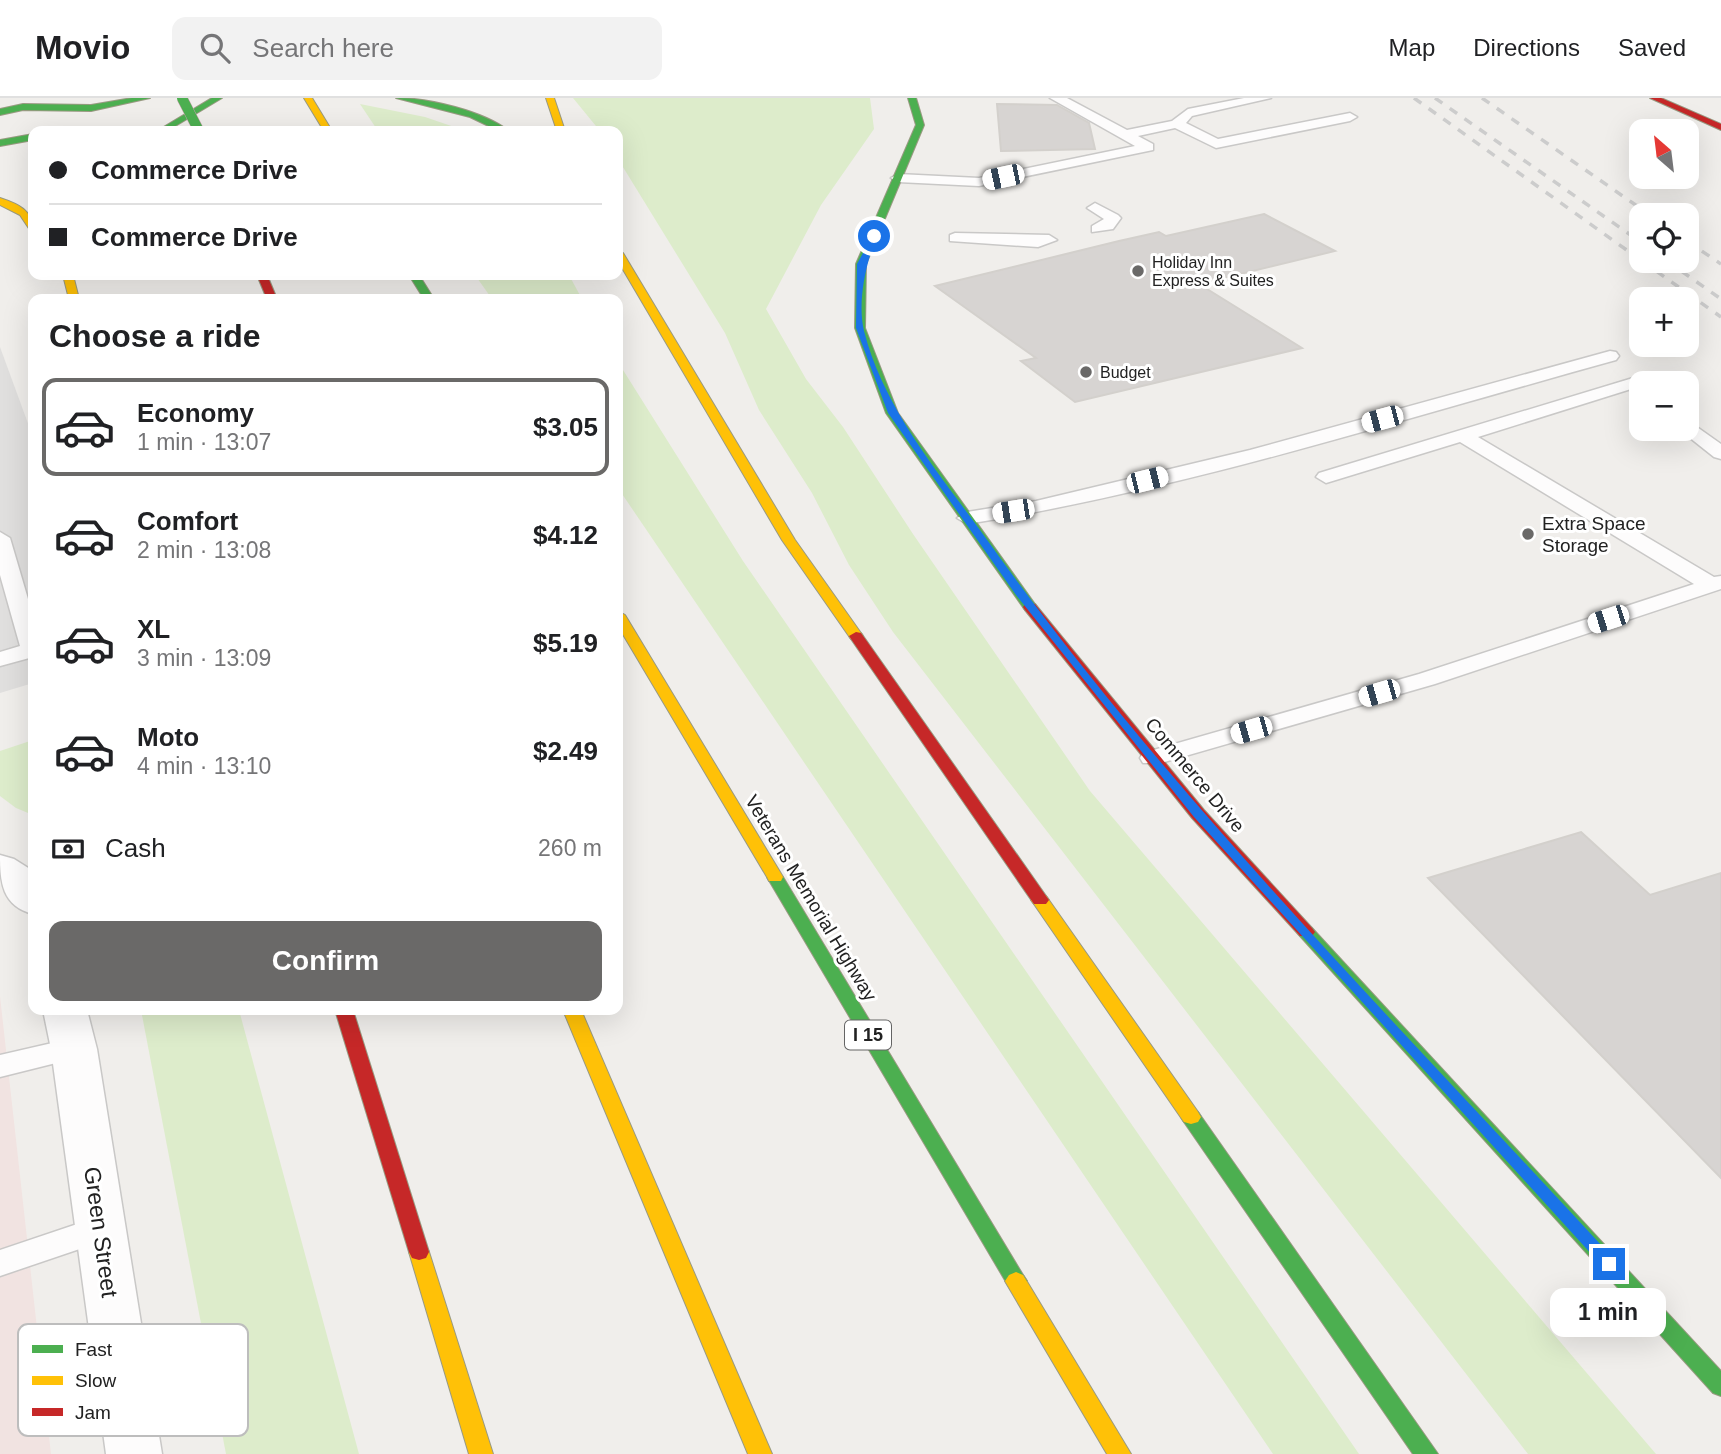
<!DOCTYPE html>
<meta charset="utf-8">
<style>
body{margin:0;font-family:Arial,sans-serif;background:#f2f2f2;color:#202124;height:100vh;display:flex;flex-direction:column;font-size:26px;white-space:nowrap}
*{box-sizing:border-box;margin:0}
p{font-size:23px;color:#757577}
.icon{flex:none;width:38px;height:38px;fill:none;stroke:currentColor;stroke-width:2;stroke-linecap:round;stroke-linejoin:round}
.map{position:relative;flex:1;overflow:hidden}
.panel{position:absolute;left:28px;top:196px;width:595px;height:721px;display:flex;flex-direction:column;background:#fff;border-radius:14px;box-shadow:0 7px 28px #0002}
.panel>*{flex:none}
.guide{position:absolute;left:28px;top:28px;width:595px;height:154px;border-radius:14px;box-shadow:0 7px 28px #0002;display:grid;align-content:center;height:154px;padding:0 21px;background:#fff}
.needle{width:46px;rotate:332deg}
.tools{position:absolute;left:1629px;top:21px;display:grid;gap:14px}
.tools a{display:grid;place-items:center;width:70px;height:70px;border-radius:14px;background:#fff;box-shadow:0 7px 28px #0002;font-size:35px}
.end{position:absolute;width:32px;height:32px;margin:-16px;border:9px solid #1a73e8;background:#fff;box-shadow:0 0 0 4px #fff}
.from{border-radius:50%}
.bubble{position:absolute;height:49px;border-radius:14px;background:#fff;box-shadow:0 7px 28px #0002;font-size:23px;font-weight:700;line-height:49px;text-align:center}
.car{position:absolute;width:21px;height:42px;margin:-21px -10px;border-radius:9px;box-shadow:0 0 5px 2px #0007;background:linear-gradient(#fff 24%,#345 0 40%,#fff 0 76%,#345 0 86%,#fff 0)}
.guide b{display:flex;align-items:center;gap:24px;height:66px;font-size:26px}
.guide b+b{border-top:2px solid #e0e0e0}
.guide i{width:18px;height:18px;background:#202124}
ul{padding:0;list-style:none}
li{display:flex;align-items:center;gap:21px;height:98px;margin:0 14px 10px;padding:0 7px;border:4px solid transparent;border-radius:14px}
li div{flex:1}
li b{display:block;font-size:26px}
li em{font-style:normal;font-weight:700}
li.selected{border-color:#6a6968}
li>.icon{width:63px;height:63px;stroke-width:1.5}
h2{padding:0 21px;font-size:32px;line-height:84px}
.pay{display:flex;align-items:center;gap:18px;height:77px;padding:0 21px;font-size:26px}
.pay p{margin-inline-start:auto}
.primary-button{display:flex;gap:14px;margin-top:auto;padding:14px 21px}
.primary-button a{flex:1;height:80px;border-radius:14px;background:#6a6968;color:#fff;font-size:28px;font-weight:700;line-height:80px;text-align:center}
header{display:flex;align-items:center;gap:42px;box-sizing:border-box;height:98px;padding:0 35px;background:#fff;border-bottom:2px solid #e0e0e0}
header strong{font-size:33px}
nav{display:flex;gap:38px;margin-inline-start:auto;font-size:24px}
.search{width:490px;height:63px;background:#f2f2f2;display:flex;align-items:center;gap:18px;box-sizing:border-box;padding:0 24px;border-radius:14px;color:#757577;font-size:26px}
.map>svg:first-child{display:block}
.commercial{fill:#f1e3e1}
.grass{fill:#ddeccb}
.parking{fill:#e0dfde}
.building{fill:#d7d4d2;stroke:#d3d0cc;stroke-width:2}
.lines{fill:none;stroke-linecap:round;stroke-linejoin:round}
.lane-casing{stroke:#c9c8c7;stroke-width:3}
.street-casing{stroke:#c9c8c7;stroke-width:3}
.fast-casing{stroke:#999a82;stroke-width:2}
.slow-casing{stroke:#999a82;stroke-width:2}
.jam-casing{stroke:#999a82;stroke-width:2}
.lane{fill:#fdfcfc;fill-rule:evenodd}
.street{fill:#fdfcfc;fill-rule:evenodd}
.fast{fill:#4caf50;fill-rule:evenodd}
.slow{fill:#ffc107;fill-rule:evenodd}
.jam{fill:#c62828;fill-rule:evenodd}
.rail{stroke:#ccc;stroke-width:3.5;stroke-dasharray:9 9;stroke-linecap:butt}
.fast-bridge-casing{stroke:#c5a2ac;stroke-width:11;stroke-linecap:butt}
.fast-bridge{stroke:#4caf50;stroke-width:10}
.route{fill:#1a73e8}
.poi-dot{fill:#6a6968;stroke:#fff;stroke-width:2.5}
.labels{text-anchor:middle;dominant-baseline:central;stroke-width:6;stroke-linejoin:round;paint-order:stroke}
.far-poi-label{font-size:16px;fill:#222;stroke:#fff;text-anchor:start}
.shield{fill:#fff;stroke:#646464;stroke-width:2}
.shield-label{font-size:18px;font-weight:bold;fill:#222}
.poi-label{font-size:19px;fill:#222;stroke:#fff;text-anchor:start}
.street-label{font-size:19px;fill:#222;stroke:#fff}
.near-street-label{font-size:23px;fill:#222;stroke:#fff}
.key{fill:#fff;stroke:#bdbdbd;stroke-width:2}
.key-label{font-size:19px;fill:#222}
</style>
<header>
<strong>Movio</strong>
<div class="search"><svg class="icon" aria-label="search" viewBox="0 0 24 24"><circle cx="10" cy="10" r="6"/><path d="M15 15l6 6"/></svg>Search here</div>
<nav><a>Map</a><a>Directions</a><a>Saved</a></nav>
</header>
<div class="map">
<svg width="1721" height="1356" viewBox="0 0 1721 1356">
<rect width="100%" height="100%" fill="#f0eeeb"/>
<path class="commercial" d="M0 898 51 1356H0Z"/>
<g class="grass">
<path d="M573 0H870L874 31 821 107 766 211 806 281 843 329 913 436 1090 693 1656 1356H1528L893 534 849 467 812 395 759 312 725 235 618 61V33H600Z"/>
<path d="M360 6 425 19 466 33H378Z"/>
<path d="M475 177H569L582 201H492Z"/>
<path d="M618 264 743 463 1359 1356H1273L618 390Z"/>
<path d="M33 642V717L16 710 0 698V653Z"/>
<path d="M141 912H239L359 1356H226Z"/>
</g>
<path class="parking" d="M0 249 33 339V585L0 595Z"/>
<g class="building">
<path d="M997 6 1057 7 1089 25 1095 51 1001 53Z"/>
<path d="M1264 116 1335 153 1199 186 1302 250 1075 304 1021 263 1036 260 935 188 1119 143 1159 134 1166 138Z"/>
<path d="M1581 734 1650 797 1721 775V1080L1428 780Z"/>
</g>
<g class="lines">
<g class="lane-casing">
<g id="lane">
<path d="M1050 0H1067L1127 32 1172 23 1188 11 1244 0H1271L1192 18 1186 25 1218 41 1350 15 1357 19 1350 23 1216 50 1175 30 1138 38 1153 46V52L979 88 898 84 891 80 898 76 979 80 1135 48Z"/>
<path d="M1095 105 1118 117 1121 120 1113 131 1092 134V128L1104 121 1087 110Z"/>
<path d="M955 135 1049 137 1057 142 1038 149 950 143V137Z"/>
<path d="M1610 253 1616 254 1619 258 1616 262C1402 321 1187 391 967 426L957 420 967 414 1036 403 1250 352Z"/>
<path d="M1633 280 1645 285H1642V296L1631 291 1478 339 1714 479 1721 478V491L1435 586 1161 665H1143L1140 660 1143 655 1419 576 1694 486 1460 344 1326 385 1316 379 1319 375Z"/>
<path d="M1687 322 1721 346V361L1714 359 1680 332 1687 331Z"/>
<path d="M0 434 10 440 33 518V559L0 568V554L20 548 0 477Z"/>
<path d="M74 940 84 944 89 951 84 958 0 979V957Z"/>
<path d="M101 1118 112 1122 117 1131 112 1140 0 1178V1152Z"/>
</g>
</g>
<g class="street-casing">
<g id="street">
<path d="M0 757 14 761 33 773V816C2 808 0 784 0 757Z"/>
<path d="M43 912H87L97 951 162 1356H106L51 951Z"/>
</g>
</g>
<g class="fast-casing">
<g id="fast">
<path d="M132 0H150L91 13 23 12 0 17V11L23 6 91 7Z"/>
<path d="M212 0H222L167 33H157Z"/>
<path d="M396 0C429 0 483 13 509 33H499L470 19Z"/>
<path d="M908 0H916L924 27 866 166 865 230 898 315 1037 509 1030 513 1025 512 886 315 855 230 856 166 916 27Z"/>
<path d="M33 36V42L0 48V42Z"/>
<path d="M409 177H419L434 201H424Z"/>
<path d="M775 773 783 779 1023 1177 1027 1183 1023 1189 1016 1192 1009 1189 767 779Z"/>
<path d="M1306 828 1312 830 1721 1273V1298L1713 1295 1300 838 1297 834 1300 830Z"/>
<path d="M1191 1012 1198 1014 1438 1356H1413L1184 1024 1181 1019 1184 1014Z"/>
</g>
</g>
<g class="slow-casing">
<g id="slow">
<path d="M304 0H312L332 33H324Z"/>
<path d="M546 0H554L565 33H557Z"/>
<path d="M0 100C18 106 33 112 33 133L30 132 20 117 0 107Z"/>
<path d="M618 152 623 155 795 442 863 538 861 541H851L782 442 618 163Z"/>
<path d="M63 177H73L79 201H69Z"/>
<path d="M618 513 625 517 783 779 781 783H769L767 779 618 528Z"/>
<path d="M1040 796 1046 798 1198 1014 1201 1019 1198 1024 1191 1026 1184 1024 1034 806 1031 802Z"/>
<path d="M563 912H581L772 1356H748Z"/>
<path d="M419 1146 426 1148 429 1154 493 1356H469L409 1154 412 1148Z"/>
<path d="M1016 1174 1023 1177 1131 1356H1107L1005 1183 1009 1177Z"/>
</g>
</g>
<g class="jam-casing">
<g id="jam">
<path d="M1650 0H1661L1721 26V32Z"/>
<path d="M257 177H267L277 201H267Z"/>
<path d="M1030 505 1035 506 1204 712 1312 830 1315 834 1312 838H1300L1192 720 1025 512 1023 509 1025 506Z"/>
<path d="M856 534 861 535 1046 798 1049 802 1046 806H1034L849 538Z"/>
<path d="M335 912H353L429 1154 426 1160 419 1162 412 1160 409 1154Z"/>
</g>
</g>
<use href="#lane" class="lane"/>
<use href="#street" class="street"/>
<use href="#fast" class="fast"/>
<use href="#slow" class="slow"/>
<use href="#jam" class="jam"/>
<g class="rail">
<path d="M1414 0 1642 163"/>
<path d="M1435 0 1642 145"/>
<path d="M1482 0 1650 117"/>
<path d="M1687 143 1721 166"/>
<path d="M1642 163 1721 219"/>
<path d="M1667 163 1721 201"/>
</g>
<g class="fast-bridge-casing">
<path id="fast-bridge" d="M182 0 199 33"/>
</g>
<use href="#fast-bridge" class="fast-bridge"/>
</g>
<path class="route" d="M874 135 877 138C866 164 857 204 864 233 884 311 939 375 985 439 1170 699 1399 927 1614 1161V1170H1604L1194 719 1016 497 888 315 856 230 857 166Z"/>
<g class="poi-dot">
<circle cx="1138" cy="173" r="7"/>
<circle cx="1086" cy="274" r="7"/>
<circle cx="1528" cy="436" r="7"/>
</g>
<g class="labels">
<g class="far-poi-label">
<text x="1152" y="164">Holiday Inn<tspan x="1152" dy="18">Express &amp; Suites</tspan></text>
<text x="1100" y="274">Budget</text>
</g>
<rect class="shield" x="845" y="922.5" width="46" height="29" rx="5"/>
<g class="shield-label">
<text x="868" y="937">I 15</text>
</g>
<g class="poi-label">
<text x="1542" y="425">Extra Space<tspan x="1542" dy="22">Storage</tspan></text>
</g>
<g class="street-label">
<text transform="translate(1195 677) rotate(50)">Commerce Drive</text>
<text transform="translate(811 800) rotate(59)">Veterans Memorial Highway</text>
</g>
<g class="near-street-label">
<text transform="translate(101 1134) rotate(82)">Green Street</text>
</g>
</g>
<rect x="18" y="1226" width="230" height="112" rx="10" class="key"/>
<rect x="32" y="1247" width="31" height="8" fill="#4caf50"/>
<rect x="32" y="1278" width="31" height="9" fill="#ffc107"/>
<rect x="32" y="1310" width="31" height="8" fill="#c62828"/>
<g class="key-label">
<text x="75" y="1258">Fast</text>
<text x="75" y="1289">Slow</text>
<text x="75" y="1321">Jam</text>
</g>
</svg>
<div class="tools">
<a><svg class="needle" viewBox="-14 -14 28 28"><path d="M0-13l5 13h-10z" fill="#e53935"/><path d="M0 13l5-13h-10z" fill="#757577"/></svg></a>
<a><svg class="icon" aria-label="locate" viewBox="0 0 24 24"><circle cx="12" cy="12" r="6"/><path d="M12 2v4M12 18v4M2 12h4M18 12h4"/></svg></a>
<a>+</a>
<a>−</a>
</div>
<i class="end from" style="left:874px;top:138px"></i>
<i class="end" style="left:1609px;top:1166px"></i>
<div class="bubble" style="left:1550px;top:1190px;width:116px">1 min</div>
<i class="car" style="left:1003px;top:79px;rotate:258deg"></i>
<i class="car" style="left:1382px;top:321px;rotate:255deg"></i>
<i class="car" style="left:1147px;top:382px;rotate:76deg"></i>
<i class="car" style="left:1013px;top:413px;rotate:261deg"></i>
<i class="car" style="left:1608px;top:521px;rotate:252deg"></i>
<i class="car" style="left:1379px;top:595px;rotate:254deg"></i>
<i class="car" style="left:1251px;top:632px;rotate:254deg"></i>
<div class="guide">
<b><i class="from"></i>Commerce Drive</b>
<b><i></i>Commerce Drive</b>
</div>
<section class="panel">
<h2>Choose a ride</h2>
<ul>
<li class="selected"><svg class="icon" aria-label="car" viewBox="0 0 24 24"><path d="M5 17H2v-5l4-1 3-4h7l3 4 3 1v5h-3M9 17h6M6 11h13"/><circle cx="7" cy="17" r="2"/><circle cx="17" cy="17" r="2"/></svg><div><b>Economy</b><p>1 min · 13:07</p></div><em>$3.05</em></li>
<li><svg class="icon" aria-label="car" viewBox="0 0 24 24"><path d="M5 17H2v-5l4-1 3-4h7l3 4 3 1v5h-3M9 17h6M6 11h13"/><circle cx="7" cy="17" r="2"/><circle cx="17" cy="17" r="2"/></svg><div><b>Comfort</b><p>2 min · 13:08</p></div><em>$4.12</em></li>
<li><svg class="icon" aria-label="car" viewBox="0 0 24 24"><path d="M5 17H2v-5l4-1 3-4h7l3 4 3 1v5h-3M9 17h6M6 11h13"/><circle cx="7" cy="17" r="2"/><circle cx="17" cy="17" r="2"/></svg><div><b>XL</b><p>3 min · 13:09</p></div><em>$5.19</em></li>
<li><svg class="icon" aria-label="car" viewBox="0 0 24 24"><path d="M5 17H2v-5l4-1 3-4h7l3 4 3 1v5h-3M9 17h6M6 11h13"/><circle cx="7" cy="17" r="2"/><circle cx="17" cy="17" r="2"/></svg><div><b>Moto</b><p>4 min · 13:10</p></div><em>$2.49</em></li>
</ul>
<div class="pay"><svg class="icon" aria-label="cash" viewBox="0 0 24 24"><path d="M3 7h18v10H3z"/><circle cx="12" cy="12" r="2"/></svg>Cash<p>260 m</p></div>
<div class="primary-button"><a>Confirm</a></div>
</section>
</div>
